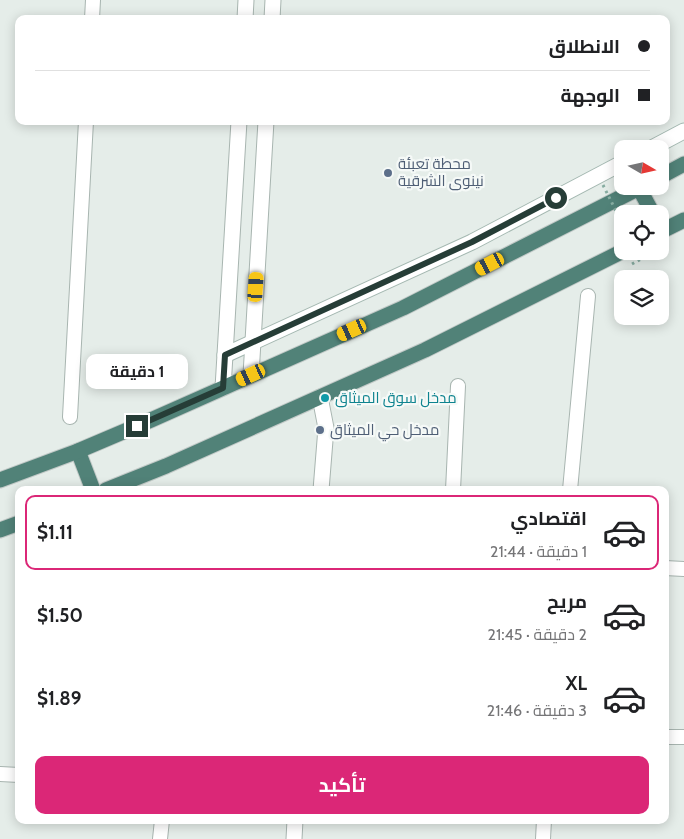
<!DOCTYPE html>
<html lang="ar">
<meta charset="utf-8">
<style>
body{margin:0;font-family:Cabin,Cairo,sans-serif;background:#f2f2f2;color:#202124;direction:rtl;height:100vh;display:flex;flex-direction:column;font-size:19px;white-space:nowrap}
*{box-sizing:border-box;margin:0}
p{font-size:16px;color:#757577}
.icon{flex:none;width:28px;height:28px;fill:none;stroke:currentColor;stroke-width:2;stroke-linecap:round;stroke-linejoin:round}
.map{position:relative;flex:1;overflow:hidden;direction:ltr}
.sheet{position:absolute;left:15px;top:486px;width:654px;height:338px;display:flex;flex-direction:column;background:#fff;border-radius:10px;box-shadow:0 2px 12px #0003;direction:rtl}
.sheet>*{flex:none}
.banner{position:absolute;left:15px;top:15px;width:655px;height:110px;border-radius:10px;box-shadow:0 2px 12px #0003;direction:rtl;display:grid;align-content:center;height:110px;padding:0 20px;background:#fff}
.needle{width:32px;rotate:99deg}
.controls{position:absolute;left:614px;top:140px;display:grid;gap:10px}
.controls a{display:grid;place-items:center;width:55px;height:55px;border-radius:10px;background:#fff;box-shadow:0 2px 12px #0003;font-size:25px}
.end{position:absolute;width:22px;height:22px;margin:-11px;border:6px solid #263d37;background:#fff;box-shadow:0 0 0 2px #fff}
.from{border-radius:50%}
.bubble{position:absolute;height:35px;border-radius:10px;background:#fff;box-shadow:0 2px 12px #0003;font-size:16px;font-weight:700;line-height:35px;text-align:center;direction:rtl}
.car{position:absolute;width:15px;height:30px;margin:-15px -8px;border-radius:6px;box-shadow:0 0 4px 1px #0007;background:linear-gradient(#f5c518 24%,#345 0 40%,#f5c518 0 76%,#345 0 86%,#f5c518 0)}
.banner b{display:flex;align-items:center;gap:18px;height:48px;font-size:19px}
.banner b+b{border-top:1px solid #e0e0e0}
.banner i{width:12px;height:12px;background:#202124}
ul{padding:9px 0 0;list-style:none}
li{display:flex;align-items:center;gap:15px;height:75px;margin:0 10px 8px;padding:0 10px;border:2px solid transparent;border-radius:10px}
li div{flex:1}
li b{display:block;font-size:19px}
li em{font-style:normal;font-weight:700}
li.selected{border-color:#db2777}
li>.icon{width:45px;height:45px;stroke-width:1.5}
.primary-button{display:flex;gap:10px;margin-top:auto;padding:10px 20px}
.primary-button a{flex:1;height:58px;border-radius:10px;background:#db2777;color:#fff;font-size:20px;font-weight:700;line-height:58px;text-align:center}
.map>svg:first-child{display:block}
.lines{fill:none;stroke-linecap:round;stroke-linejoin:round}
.minor-casing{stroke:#a8b5b0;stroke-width:16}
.tertiary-casing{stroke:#a8b5b0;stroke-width:17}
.secondary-casing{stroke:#a4b8b1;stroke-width:17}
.trunk-casing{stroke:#c2c9c7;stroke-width:17}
.path{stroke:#88ada2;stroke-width:3;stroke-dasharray:2.5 4;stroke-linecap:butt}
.minor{stroke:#fff;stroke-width:14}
.tertiary{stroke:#fff;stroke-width:15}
.secondary{stroke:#fff;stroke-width:15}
.trunk{stroke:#518278;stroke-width:15}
.path-bridge{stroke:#88ada2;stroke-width:3;stroke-dasharray:2.5 4;stroke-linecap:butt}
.route{stroke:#263d37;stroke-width:6}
.service-dot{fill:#5c6f8a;stroke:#f5f9f7;stroke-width:2}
.culture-dot{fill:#0f9aa8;stroke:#f5f9f7;stroke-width:2}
.labels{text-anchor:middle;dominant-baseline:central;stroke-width:4.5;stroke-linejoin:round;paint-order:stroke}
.service-label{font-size:15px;fill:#4e5e75;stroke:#f5f9f7;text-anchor:start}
.culture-label{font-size:15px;fill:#0d838f;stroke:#f5f9f7;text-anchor:start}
</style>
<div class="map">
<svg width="684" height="839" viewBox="0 0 684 839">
<rect width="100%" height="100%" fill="#e5ede9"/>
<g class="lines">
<g class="minor-casing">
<g id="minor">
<path d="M92 19 93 0"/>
<path d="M70 417 86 121"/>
<path d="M453 490 458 386"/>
<path d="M570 490 588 296"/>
<path d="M665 568 684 569"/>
<path d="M665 737H684"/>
<path d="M0 774 19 775"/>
<path d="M160 839 162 820"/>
<path d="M543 839 544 820"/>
</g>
</g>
<g class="tertiary-casing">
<g id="tertiary">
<path d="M245 19 246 0"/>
<path d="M272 19 273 0"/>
<path d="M251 375 266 121"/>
<path d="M223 388 239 121"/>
<path d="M320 397 326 428 321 490"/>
<path d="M294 839 295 820"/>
</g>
</g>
<g class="secondary-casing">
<g id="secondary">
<path d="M650 149 684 131"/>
<path d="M225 355 472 242 622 163"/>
</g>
</g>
<g class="trunk-casing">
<g id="trunk">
<path d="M660 177 684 164"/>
<path d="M639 188 653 214"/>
<path d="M660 232 684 220"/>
<path d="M78 451 93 490"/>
<path d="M0 480 78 451 151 420 403 308 643 186"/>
<path d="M106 490 166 466 425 350 623 251"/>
<path d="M0 530 19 523"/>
</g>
</g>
<path class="path" d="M632 264 641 259 638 252"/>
<use href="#minor" class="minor"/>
<use href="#tertiary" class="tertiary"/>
<use href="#secondary" class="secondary"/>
<use href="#trunk" class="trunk"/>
<path class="path-bridge" d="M603 185 622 223"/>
</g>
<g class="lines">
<path class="route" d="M137 426 223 388 225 355 472 242 556 198"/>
</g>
<g class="service-dot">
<circle cx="388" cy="173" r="5"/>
<circle cx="320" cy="430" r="5"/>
</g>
<circle class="culture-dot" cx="325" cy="398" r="5"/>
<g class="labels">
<g class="service-label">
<text x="398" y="164">محطة تعبئة<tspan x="398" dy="17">نينوى الشرقية</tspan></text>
<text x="330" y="430">مدخل حي الميثاق</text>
</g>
<g class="culture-label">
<text x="335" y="398">مدخل سوق الميثاق</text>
</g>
</g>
</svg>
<div class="controls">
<a><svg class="needle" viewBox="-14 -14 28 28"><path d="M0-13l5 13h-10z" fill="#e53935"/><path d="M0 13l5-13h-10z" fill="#757577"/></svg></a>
<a><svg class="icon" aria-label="locate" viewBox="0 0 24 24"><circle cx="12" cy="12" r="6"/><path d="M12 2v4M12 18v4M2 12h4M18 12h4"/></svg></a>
<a><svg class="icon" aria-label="layers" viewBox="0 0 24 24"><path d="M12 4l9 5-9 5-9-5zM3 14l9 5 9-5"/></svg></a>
</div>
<i class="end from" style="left:556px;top:198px"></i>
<i class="end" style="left:137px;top:426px"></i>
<div class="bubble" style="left:86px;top:354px;width:102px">1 دقيقة</div>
<i class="car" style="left:490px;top:264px;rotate:243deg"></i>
<i class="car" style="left:256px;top:287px;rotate:4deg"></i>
<i class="car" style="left:352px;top:330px;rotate:246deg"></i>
<i class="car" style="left:251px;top:375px;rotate:245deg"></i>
<div class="banner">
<b><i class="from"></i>الانطلاق</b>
<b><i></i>الوجهة</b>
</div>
<section class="sheet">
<ul>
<li class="selected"><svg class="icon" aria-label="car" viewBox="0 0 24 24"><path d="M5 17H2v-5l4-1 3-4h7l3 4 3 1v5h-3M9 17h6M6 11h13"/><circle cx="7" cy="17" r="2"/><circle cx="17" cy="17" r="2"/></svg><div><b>اقتصادي</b><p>1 دقيقة · 21:44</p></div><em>$1.11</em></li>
<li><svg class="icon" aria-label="car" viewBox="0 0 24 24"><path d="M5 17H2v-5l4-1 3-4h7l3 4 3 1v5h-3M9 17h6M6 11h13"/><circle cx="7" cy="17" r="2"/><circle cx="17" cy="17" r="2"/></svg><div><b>مريح</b><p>2 دقيقة · 21:45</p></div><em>$1.50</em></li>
<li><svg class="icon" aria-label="car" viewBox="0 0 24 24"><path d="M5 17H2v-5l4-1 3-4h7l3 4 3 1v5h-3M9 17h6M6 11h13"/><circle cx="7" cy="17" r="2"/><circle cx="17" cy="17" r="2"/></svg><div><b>XL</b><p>3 دقيقة · 21:46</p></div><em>$1.89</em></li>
</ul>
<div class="primary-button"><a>تأكيد</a></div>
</section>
</div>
